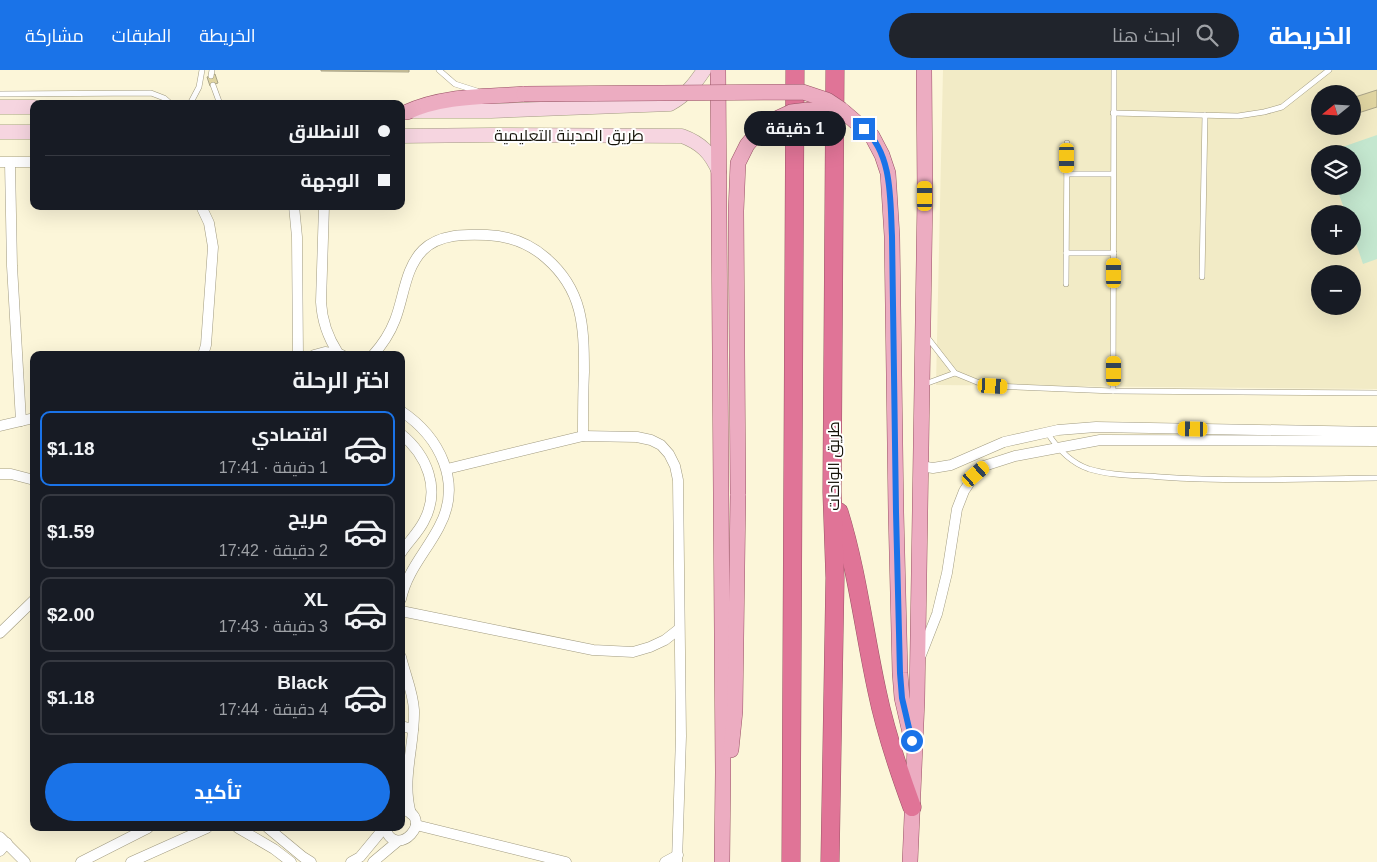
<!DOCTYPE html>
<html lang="ar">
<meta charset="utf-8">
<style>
body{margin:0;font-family:Arial,Cairo,sans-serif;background:#20242c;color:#f1f3f6;direction:rtl;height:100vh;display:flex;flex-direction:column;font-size:19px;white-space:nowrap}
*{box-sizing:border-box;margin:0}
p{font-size:16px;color:#9ea1a6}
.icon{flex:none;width:28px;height:28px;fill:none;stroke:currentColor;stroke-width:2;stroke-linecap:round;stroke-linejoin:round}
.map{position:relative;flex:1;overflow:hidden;direction:ltr}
.side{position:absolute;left:30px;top:281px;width:375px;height:480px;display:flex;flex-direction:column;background:#171b24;border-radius:10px;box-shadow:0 5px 20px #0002;direction:rtl}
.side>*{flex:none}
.banner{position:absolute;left:30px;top:30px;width:375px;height:110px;border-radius:10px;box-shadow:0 5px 20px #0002;direction:rtl;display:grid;align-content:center;height:110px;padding:0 15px;background:#171b24}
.needle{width:32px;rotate:252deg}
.fabs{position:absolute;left:1311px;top:15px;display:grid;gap:10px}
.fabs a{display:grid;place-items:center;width:50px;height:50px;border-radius:50%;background:#171b24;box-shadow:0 5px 20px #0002;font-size:25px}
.end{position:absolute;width:22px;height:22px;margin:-11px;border:6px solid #1a73e8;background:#fff;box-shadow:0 0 0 2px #fff}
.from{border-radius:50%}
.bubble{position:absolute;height:35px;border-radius:18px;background:#171b24;box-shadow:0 5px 20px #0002;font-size:16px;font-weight:700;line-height:35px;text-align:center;direction:rtl}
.car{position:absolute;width:15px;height:30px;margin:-15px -8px;border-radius:6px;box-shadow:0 0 4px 1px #0007;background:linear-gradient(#f5c518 24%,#345 0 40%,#f5c518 0 76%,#345 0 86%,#f5c518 0)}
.banner b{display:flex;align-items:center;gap:18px;height:48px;font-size:19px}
.banner b+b{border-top:1px solid #363941}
.banner i{width:12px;height:12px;background:#f1f3f6}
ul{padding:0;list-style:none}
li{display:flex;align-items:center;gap:15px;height:75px;margin:0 10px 8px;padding:0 5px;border:2px solid #363941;border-radius:10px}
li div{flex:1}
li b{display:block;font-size:19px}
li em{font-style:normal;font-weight:700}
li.selected{border-color:#1a73e8}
li>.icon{width:45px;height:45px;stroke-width:1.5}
h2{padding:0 15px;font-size:22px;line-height:60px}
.button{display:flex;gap:10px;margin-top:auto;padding:10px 15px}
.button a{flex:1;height:58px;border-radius:30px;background:#1a73e8;color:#fff;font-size:20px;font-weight:700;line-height:58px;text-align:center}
header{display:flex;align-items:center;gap:30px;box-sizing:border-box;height:70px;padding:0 25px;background:#1a73e8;color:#fff}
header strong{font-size:24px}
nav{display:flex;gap:28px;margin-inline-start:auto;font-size:18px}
.search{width:350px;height:45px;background:#20242c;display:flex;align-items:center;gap:12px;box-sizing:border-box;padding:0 18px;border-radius:28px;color:#9ea1a6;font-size:19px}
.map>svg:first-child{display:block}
.built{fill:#f2ebc6;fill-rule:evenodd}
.green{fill:#c4e7cf}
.building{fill:#e0d5a2;stroke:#a8a287}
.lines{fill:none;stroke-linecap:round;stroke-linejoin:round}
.lane-casing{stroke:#a19b80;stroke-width:6}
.street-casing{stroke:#a19b80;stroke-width:11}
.secondary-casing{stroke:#a19b80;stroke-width:15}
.primary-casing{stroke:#995265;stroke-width:16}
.highway-casing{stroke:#995265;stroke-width:19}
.lane{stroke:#fff;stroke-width:5}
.street{stroke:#fff;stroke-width:10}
.secondary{stroke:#f6d5e0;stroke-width:14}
.primary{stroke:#ecacc1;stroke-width:15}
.highway{stroke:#e07497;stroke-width:18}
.primary-bridge-casing{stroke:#995265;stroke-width:16;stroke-linecap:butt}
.primary-bridge{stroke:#ecacc1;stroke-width:15}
.route{stroke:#1a73e8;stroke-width:6}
.labels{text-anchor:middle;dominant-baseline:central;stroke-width:4;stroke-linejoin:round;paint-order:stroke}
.street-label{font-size:16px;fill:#151309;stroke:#fff}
</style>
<header>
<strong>الخريطة</strong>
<div class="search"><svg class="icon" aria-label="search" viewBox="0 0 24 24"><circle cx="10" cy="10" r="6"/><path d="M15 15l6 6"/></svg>ابحث هنا</div>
<nav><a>الخريطة</a><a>الطبقات</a><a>مشاركة</a></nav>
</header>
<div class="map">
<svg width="1377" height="792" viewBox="0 0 1377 792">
<rect width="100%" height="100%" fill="#fcf6d9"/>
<path class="built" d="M943 0H1377V319L936 315ZM1320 24H1352V56H1320ZM1320 84H1352V116H1320ZM1320 144H1352V176H1320ZM1320 204H1352V236H1320Z"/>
<path class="green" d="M1377 65V189L1363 194 1353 164 1352 144H1346L1336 116H1352V84L1325 83Z"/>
<g class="building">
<path d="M321 0H409V2L321 1Z"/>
<path d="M215 4 218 13 210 16 207 7Z"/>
<path d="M1377 20V37L1352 45V28Z"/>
</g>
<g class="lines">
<g class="lane-casing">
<g id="lane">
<path d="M439 0 455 14 477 21"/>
<path d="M211 6 212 0"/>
<path d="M213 15 220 34"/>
<path d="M0 24 151 23 164 28 171 34"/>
<path d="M190 34 199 17 202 0"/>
<path d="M1113 43 1238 46 1264 42 1282 37 1329 0"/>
<path d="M1067 104H1113"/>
<path d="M1066 183H1114"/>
<path d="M1202 207 1205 45"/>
<path d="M1066 214 1067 73"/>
<path d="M927 267 955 303 977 312 993 316 1113 321 1377 323"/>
<path d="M925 314 955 303"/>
<path d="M1113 321 1114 0"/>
<path d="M1047 362C1057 378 1071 393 1089 399 1112 406 1137 405 1161 407 1232 412 1305 409 1377 408"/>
</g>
</g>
<g class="street-casing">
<g id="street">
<path d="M0 92H34"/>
<path d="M10 93 12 196 21 351"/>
<path d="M201 136 209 153 213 177 206 275 203 285"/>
<path d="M294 136 297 167 298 285"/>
<path d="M324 136 321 232C322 251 327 266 338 283"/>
<path d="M314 285 325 282 342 285"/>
<path d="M373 285C383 274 390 263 395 250 404 227 405 198 423 180 439 164 466 164 487 165 509 166 530 174 546 188 583 220 584 256 584 302 583 323 583 344 583 366"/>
<path d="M401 341C440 367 463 413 439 457 426 482 407 501 401 529"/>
<path d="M0 356 34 348"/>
<path d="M401 364C427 385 441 419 424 451 418 463 408 472 401 483"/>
<path d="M920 396 933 398 951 395 1004 372 1058 360 1096 357 1377 362"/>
<path d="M447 399 583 366 637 367 651 370 661 375 669 384 675 396 678 410 681 666 677 792"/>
<path d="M0 404H11L34 410"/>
<path d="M401 541 593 580 633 582 650 577 665 570 679 559"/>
<path d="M0 563 34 530"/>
<path d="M921 585 937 544 947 503 957 439 964 421 976 403 984 396 1015 386 1100 370 1377 371"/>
<path d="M401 587C405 604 413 622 414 640 415 675 401 709 411 744"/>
<path d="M401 656 413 659"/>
<path d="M416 755 566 792"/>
<path d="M238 758 274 779 291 792"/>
<path d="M268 758 303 787 311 792"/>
<path d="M385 758C396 792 438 747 401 739"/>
<path d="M0 767 25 792"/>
<path d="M0 781 7 773"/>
<path d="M81 792 148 758"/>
<path d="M131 792 207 758"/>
<path d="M351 792 360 787 384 758"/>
<path d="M373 792 398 771"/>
<path d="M665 792 678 785"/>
</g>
</g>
<g class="secondary-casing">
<g id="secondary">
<path d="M0 37H34"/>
<path d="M414 41H491L670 34C686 25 694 15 704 0"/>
<path d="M0 62H34"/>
<path d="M401 66 491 65 682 66C701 73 711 83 719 102"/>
</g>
</g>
<g class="primary-casing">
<g id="primary">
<path d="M718 0 723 702 722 792"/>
<path d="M843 41 872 66 882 85 888 103 892 166 896 442 900 603 902 628 911 667"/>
<path d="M407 42C443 25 486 27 524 24"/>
<path d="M731 680 735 641 738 424"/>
<path d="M910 792 917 630 925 126 924 0"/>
</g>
</g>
<g class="highway-casing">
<g id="highway">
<path d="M839 442C857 500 864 561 877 621 885 660 898 699 912 737"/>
<path d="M791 792 795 0"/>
<path d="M830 792 835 508 832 422 835 0"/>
</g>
</g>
<use href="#lane" class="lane"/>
<use href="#street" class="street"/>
<use href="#secondary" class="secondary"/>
<use href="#primary" class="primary"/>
<use href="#highway" class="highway"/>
<g class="primary-bridge-casing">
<g id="primary-bridge">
<path d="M524 24 803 22 827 30 842 40"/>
<path d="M738 424 736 141 738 93 747 75 761 58 778 48 791 42 808 40 843 41"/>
</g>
</g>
<use href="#primary-bridge" class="primary-bridge"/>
</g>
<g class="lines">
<path class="route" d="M864 59C893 84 890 131 892 166L896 442 900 603 902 628 912 671"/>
</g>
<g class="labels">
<g class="street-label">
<text x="569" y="65">طريق المدينة التعليمية</text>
<text transform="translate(833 396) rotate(-90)">طريق الواحات</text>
</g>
</g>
</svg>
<div class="fabs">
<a><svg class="needle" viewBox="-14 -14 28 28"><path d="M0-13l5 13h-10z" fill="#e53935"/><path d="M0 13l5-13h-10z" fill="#9ea1a6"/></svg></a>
<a><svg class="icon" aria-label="layers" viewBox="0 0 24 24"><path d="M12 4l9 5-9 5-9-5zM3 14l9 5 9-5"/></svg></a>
<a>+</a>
<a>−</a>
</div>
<i class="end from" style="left:912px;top:671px"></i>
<i class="end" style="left:864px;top:59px"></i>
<div class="bubble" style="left:744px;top:41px;width:102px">1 دقيقة</div>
<i class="car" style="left:1067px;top:88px;rotate:180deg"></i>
<i class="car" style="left:925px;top:126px;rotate:0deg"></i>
<i class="car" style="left:1114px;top:203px;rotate:0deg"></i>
<i class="car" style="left:1114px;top:301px;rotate:0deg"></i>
<i class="car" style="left:993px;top:316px;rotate:93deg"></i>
<i class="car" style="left:1193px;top:359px;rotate:271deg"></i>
<i class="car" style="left:976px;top:404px;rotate:49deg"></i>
<div class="banner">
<b><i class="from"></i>الانطلاق</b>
<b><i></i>الوجهة</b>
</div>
<section class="side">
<h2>اختر الرحلة</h2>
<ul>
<li class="selected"><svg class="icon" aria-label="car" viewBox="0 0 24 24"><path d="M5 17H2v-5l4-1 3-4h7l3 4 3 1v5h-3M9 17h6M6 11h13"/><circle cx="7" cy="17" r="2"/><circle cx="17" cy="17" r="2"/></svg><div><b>اقتصادي</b><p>1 دقيقة · 17:41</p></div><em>$1.18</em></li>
<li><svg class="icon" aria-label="car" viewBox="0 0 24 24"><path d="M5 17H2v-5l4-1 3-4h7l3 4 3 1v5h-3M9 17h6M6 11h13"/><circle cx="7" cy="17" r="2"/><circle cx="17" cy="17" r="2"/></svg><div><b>مريح</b><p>2 دقيقة · 17:42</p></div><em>$1.59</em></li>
<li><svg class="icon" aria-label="car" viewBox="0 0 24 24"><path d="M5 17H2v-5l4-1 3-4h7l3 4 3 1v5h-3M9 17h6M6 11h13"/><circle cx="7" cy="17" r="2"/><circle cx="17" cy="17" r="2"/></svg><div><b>XL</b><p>3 دقيقة · 17:43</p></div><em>$2.00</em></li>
<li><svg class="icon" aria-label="car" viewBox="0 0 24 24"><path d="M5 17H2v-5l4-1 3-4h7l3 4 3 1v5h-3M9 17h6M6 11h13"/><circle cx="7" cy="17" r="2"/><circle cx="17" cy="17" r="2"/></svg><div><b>Black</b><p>4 دقيقة · 17:44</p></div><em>$1.18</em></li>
</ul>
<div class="button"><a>تأكيد</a></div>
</section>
</div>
